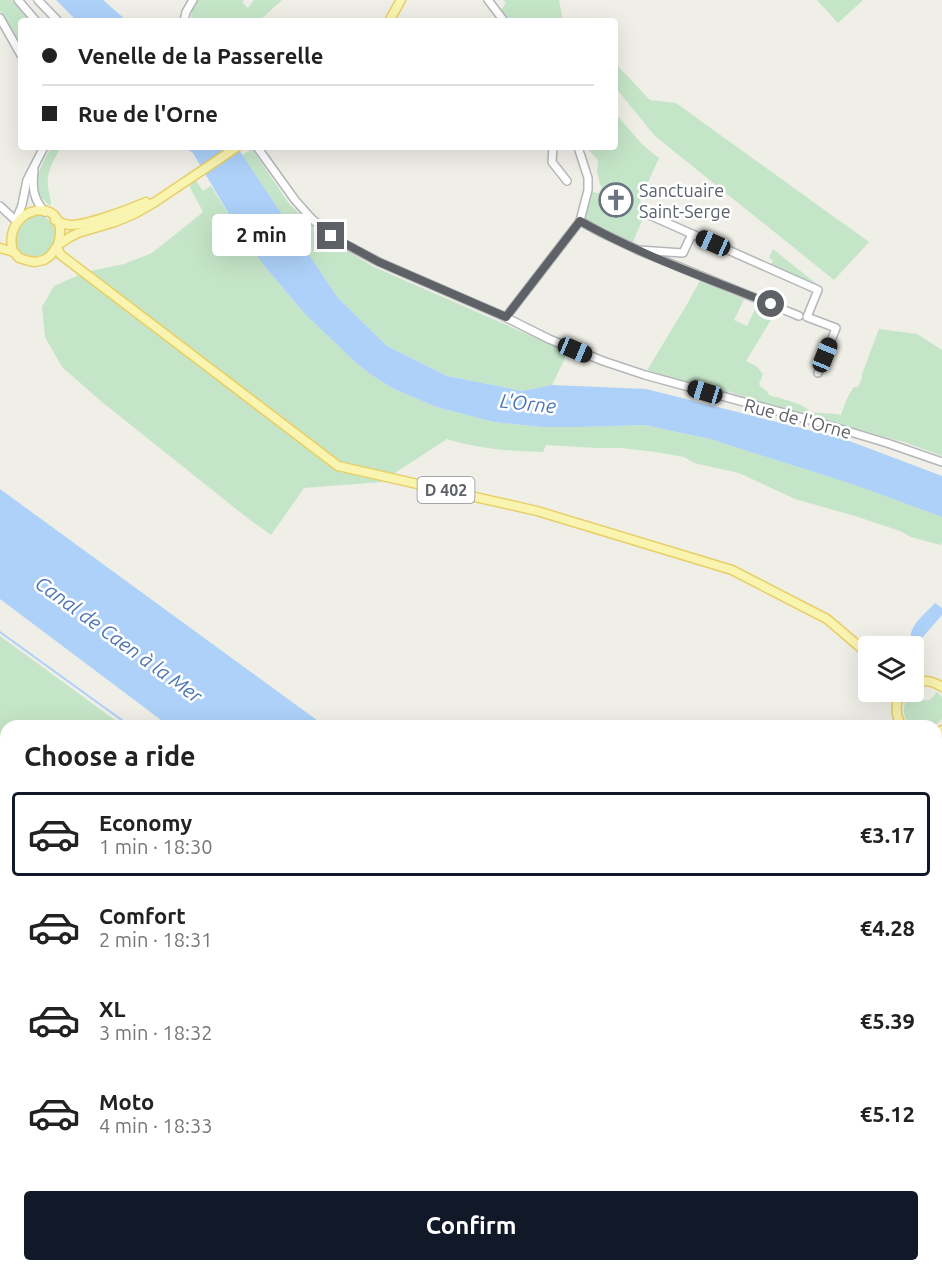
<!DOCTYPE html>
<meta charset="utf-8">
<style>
body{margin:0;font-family:Ubuntu,sans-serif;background:#f2f2f2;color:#222;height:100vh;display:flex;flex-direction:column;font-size:22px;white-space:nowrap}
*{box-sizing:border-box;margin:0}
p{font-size:20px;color:#767676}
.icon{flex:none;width:33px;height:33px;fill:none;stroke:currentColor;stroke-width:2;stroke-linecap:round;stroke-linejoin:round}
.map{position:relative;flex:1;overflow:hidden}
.panel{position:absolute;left:0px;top:720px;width:942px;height:552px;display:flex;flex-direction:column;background:#fff;border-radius:18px 18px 0 0;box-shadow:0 6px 24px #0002}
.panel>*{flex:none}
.guide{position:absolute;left:18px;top:18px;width:600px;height:132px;border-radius:6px;box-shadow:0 6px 24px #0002;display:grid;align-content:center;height:132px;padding:0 24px;background:#fff}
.fabs{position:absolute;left:858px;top:636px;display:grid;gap:12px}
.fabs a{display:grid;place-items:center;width:66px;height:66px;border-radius:6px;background:#fff;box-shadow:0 6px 24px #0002;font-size:30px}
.end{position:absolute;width:27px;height:27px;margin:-14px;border:8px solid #5e6166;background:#fff;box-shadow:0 0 0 3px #fff}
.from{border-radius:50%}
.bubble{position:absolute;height:42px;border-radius:6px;background:#fff;box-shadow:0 6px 24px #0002;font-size:20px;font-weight:700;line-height:42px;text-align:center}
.car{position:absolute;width:18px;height:36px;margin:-18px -9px;border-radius:8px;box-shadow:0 0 4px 2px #0007;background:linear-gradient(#222 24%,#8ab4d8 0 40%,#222 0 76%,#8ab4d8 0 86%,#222 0)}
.guide b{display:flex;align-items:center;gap:21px;height:57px;font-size:22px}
.guide b+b{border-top:2px solid #e0e0e0}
.guide i{width:15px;height:15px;background:#222}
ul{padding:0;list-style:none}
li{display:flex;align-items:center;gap:18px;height:84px;margin:0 12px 9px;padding:0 12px;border:3px solid transparent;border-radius:6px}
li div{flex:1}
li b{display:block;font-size:22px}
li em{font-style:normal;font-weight:700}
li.selected{border-color:#111827}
li>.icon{width:54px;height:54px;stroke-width:1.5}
h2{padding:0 24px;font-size:27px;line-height:72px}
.action{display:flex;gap:12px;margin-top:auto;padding:12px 24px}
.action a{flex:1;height:69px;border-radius:6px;background:#111827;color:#fff;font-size:24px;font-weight:700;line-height:69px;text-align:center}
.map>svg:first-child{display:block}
.green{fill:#c5e5c8}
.water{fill:#add1f9}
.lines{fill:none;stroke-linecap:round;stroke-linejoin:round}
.stream{stroke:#add1f9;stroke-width:2}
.minor-casing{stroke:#b4b6ba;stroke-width:10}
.major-casing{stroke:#e8cf67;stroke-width:11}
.highway-casing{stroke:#e7b610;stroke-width:12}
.minor{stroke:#fff;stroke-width:7}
.major{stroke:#faf4b1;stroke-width:8}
.highway{stroke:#f6e697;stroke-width:9}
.route{stroke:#5e6166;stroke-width:8}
.labels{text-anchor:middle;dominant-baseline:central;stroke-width:5;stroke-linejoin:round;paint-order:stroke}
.shield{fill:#fff;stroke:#8e9094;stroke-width:1.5}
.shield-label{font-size:16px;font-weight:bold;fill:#5e6166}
.worship-label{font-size:18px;fill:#5b616d;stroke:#fff;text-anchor:start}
.street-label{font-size:18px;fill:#5e6166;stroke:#fff}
.water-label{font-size:20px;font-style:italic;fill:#4d76b3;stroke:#fff}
</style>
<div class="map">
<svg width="942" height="1272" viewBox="0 0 942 1272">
<rect width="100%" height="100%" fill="#efeee7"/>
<g class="green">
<path d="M0 0H12L29 21H21V49L0 11Z"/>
<path d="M198 0H244L242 2 248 8 254 0H282L259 21H191L192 10Z"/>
<path d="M503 0H559L563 21H509L501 10 506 3Z"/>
<path d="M817 0H863L838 23Z"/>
<path d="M615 63 650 100 676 103 869 242 834 280 655 136 615 87Z"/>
<path d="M615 113C629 129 641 146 659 158L640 200 642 207 647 209 632 244 588 223 585 218 591 192 599 193 602 186 600 185 597 171 598 160 586 147H615Z"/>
<path d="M51 147H61C55 159 46 171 48 185 48 192 51 198 51 205H49L36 193C35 174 43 164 51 147Z"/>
<path d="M252 149 290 205 328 240 374 267 568 352 552 385 522 391 447 376 387 346 338 298 242 155Z"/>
<path d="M190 172 203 191 211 186 237 228 266 268 305 314 356 363 370 374 394 389 436 407 494 422 541 427H580L644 425 710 439 856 485 942 517V543L940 545 911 537 900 531 855 516 795 499 739 473 694 463 684 457 656 452 621 448H597L546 445 543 452C510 451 478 449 447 439L381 482 304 488 271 535 250 520 102 402 62 367 45 337 42 307 54 286 86 272 124 264 152 253 203 212 184 176Z"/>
<path d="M37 214C78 225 42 281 15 248L17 222Z"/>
<path d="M773 249 819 286 771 264 773 260 769 258Z"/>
<path d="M701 279 729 289 728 293 744 299 734 320 747 326 759 301 777 310 746 361 756 366 763 374 759 384 760 386 767 391 769 395C781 399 804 403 810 412L835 414 841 415C844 405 848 395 854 387H858L862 378V374L879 329 917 334 942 350V456L907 443 747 398 746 397 733 393 729 391 727 395 647 372 649 367 686 306Z"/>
<path d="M0 636 123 726H6V789L1 771 3 769 0 764Z"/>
<path d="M937 692 942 697V719L934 726C928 726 919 728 914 725 900 720 903 703 909 694 914 699 923 701 930 700Z"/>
<path d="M0 1172 6 1176V1266H108L114 1272H0Z"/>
<path d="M816 1266H881L889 1272H824Z"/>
</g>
<g class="water">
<path d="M56 0H103L127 21H77Z"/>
<path d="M184 147H237L338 298 387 346 447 376 522 391 552 385 646 389 844 439 942 476V517L855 485 710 439 644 425 580 427H541L494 422 436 407 394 389 370 374 356 363 305 314 266 268 240 233 193 153Z"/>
<path d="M0 489 325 726H169L0 599Z"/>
<path d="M935 603 942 608V615L922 638 911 640C908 626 926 613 935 603Z"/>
<path d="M936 854 938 855 942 854V1013L936 1010Z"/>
<path d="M936 1036 942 1038V1105L936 1103Z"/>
<path d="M936 1200 942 1204V1272H898L889 1266H936Z"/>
</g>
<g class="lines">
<g class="stream">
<path d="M0 632 130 726"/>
<path d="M818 1266 826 1272"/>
</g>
<g class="minor-casing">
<g id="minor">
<path d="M18 0 36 21"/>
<path d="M38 0 58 21"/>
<path d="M488 0 504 21"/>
<path d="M0 18 21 55"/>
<path d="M184 21 186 12 193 0"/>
<path d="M257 147 295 200 312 219 337 240 379 262 501 315 549 339 603 361 645 375 817 422 887 443 942 462"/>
<path d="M553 147 552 162 567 181"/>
<path d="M34 170C32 188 33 199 45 212"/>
<path d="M0 206 14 219"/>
<path d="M647 214 818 290 807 317 836 328 818 373"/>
<path d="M18 215 22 205 27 180 44 147"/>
<path d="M580 221 602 233 638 250 683 253 692 234"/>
<path d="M638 250 799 316"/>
<path d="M506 317 580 221 588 190V178L578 147"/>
<path d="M0 780 6 803"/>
<path d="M936 788 942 802"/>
<path d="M0 859 6 856"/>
<path d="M0 919 6 921"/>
<path d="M373 1266 385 1272"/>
<path d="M545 1266 553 1272"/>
<path d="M800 1266 803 1272"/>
<path d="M216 1272 217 1266"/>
<path d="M319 1272 325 1266"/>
<path d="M391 1272 396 1266"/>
<path d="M433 1272 438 1266"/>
<path d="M526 1272 531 1266"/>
<path d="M739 1272 742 1266"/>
</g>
</g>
<g class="major-casing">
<g id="major">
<path d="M389 21 401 0"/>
<path d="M55 220C59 222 64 224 69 225 85 226 130 209 146 202"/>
<path d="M0 248 14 252 19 258 29 261 35 262 44 260 50 256 58 245 70 237 78 233 115 222 136 213 155 202 237 147"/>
<path d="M57 248 61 255 338 466 537 511 732 570 827 619 868 654"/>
<path d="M13 252C0 205 73 191 58 245"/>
<path d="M914 683C924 679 933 681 942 687"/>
<path d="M902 692C895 703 895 715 902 726"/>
<path d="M936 734 942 730"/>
<path d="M0 1046 6 1055"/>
</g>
</g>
<g class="highway-casing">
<g id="highway">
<path d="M0 1082 6 1097"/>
<path d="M0 1123 6 1128"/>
<path d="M0 1148 6 1153"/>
<path d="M0 1162 6 1166"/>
<path d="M122 1266 128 1272"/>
<path d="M150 1266 156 1272"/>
</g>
</g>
<use href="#minor" class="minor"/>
<use href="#major" class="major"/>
<use href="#highway" class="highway"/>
</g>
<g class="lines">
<path class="route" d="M331 236 379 262 506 317 580 221C640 255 707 278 771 304"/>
</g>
<defs>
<g id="church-ring" transform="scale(1.725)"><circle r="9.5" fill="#fff" stroke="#6b7280" stroke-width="1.5"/><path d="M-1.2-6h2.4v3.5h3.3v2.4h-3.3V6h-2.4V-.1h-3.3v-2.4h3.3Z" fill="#6b7280"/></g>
</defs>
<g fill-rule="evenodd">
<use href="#church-ring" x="616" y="200"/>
</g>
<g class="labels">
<rect class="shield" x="417.5" y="477" width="57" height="26" rx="4.5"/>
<g class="shield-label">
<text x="446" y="490">D 402</text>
</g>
<g class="worship-label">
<text x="639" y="190">Sanctuaire<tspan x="639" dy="21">Saint-Serge</tspan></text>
</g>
<g class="street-label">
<text transform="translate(798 418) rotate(15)">Rue de l'Orne</text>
</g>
<g class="water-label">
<text transform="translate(528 403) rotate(6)">L'Orne</text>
<text transform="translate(119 639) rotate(36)">Canal de Caen à la Mer</text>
</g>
</g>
</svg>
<div class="fabs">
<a><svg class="icon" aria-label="layers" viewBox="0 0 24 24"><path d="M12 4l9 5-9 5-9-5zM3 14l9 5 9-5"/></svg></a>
</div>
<i class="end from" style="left:771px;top:304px"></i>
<i class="end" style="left:331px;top:236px"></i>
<div class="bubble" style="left:212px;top:214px;width:99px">2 min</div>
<i class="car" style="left:713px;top:243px;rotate:294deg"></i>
<i class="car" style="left:575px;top:350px;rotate:113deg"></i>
<i class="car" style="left:825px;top:355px;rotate:22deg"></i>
<i class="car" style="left:705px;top:392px;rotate:287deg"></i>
<div class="guide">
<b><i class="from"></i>Venelle de la Passerelle</b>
<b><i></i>Rue de l'Orne</b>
</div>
<section class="panel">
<h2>Choose a ride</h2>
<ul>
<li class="selected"><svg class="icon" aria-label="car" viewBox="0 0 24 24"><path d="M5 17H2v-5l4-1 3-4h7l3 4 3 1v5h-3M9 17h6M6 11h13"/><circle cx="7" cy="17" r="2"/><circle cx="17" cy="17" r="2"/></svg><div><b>Economy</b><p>1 min · 18:30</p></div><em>€3.17</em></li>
<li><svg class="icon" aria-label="car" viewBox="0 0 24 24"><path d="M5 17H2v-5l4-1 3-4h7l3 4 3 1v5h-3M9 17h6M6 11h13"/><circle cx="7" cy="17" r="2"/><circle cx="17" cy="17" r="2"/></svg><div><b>Comfort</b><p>2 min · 18:31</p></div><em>€4.28</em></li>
<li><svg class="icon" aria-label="car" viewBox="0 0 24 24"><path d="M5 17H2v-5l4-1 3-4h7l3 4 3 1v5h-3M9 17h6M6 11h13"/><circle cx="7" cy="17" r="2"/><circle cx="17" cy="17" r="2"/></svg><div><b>XL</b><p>3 min · 18:32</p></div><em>€5.39</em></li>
<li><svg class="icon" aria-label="car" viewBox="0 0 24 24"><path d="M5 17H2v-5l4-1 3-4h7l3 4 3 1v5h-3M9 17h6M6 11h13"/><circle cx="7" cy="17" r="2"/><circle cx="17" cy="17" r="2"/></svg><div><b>Moto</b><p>4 min · 18:33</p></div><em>€5.12</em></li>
</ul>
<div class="action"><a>Confirm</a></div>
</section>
</div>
